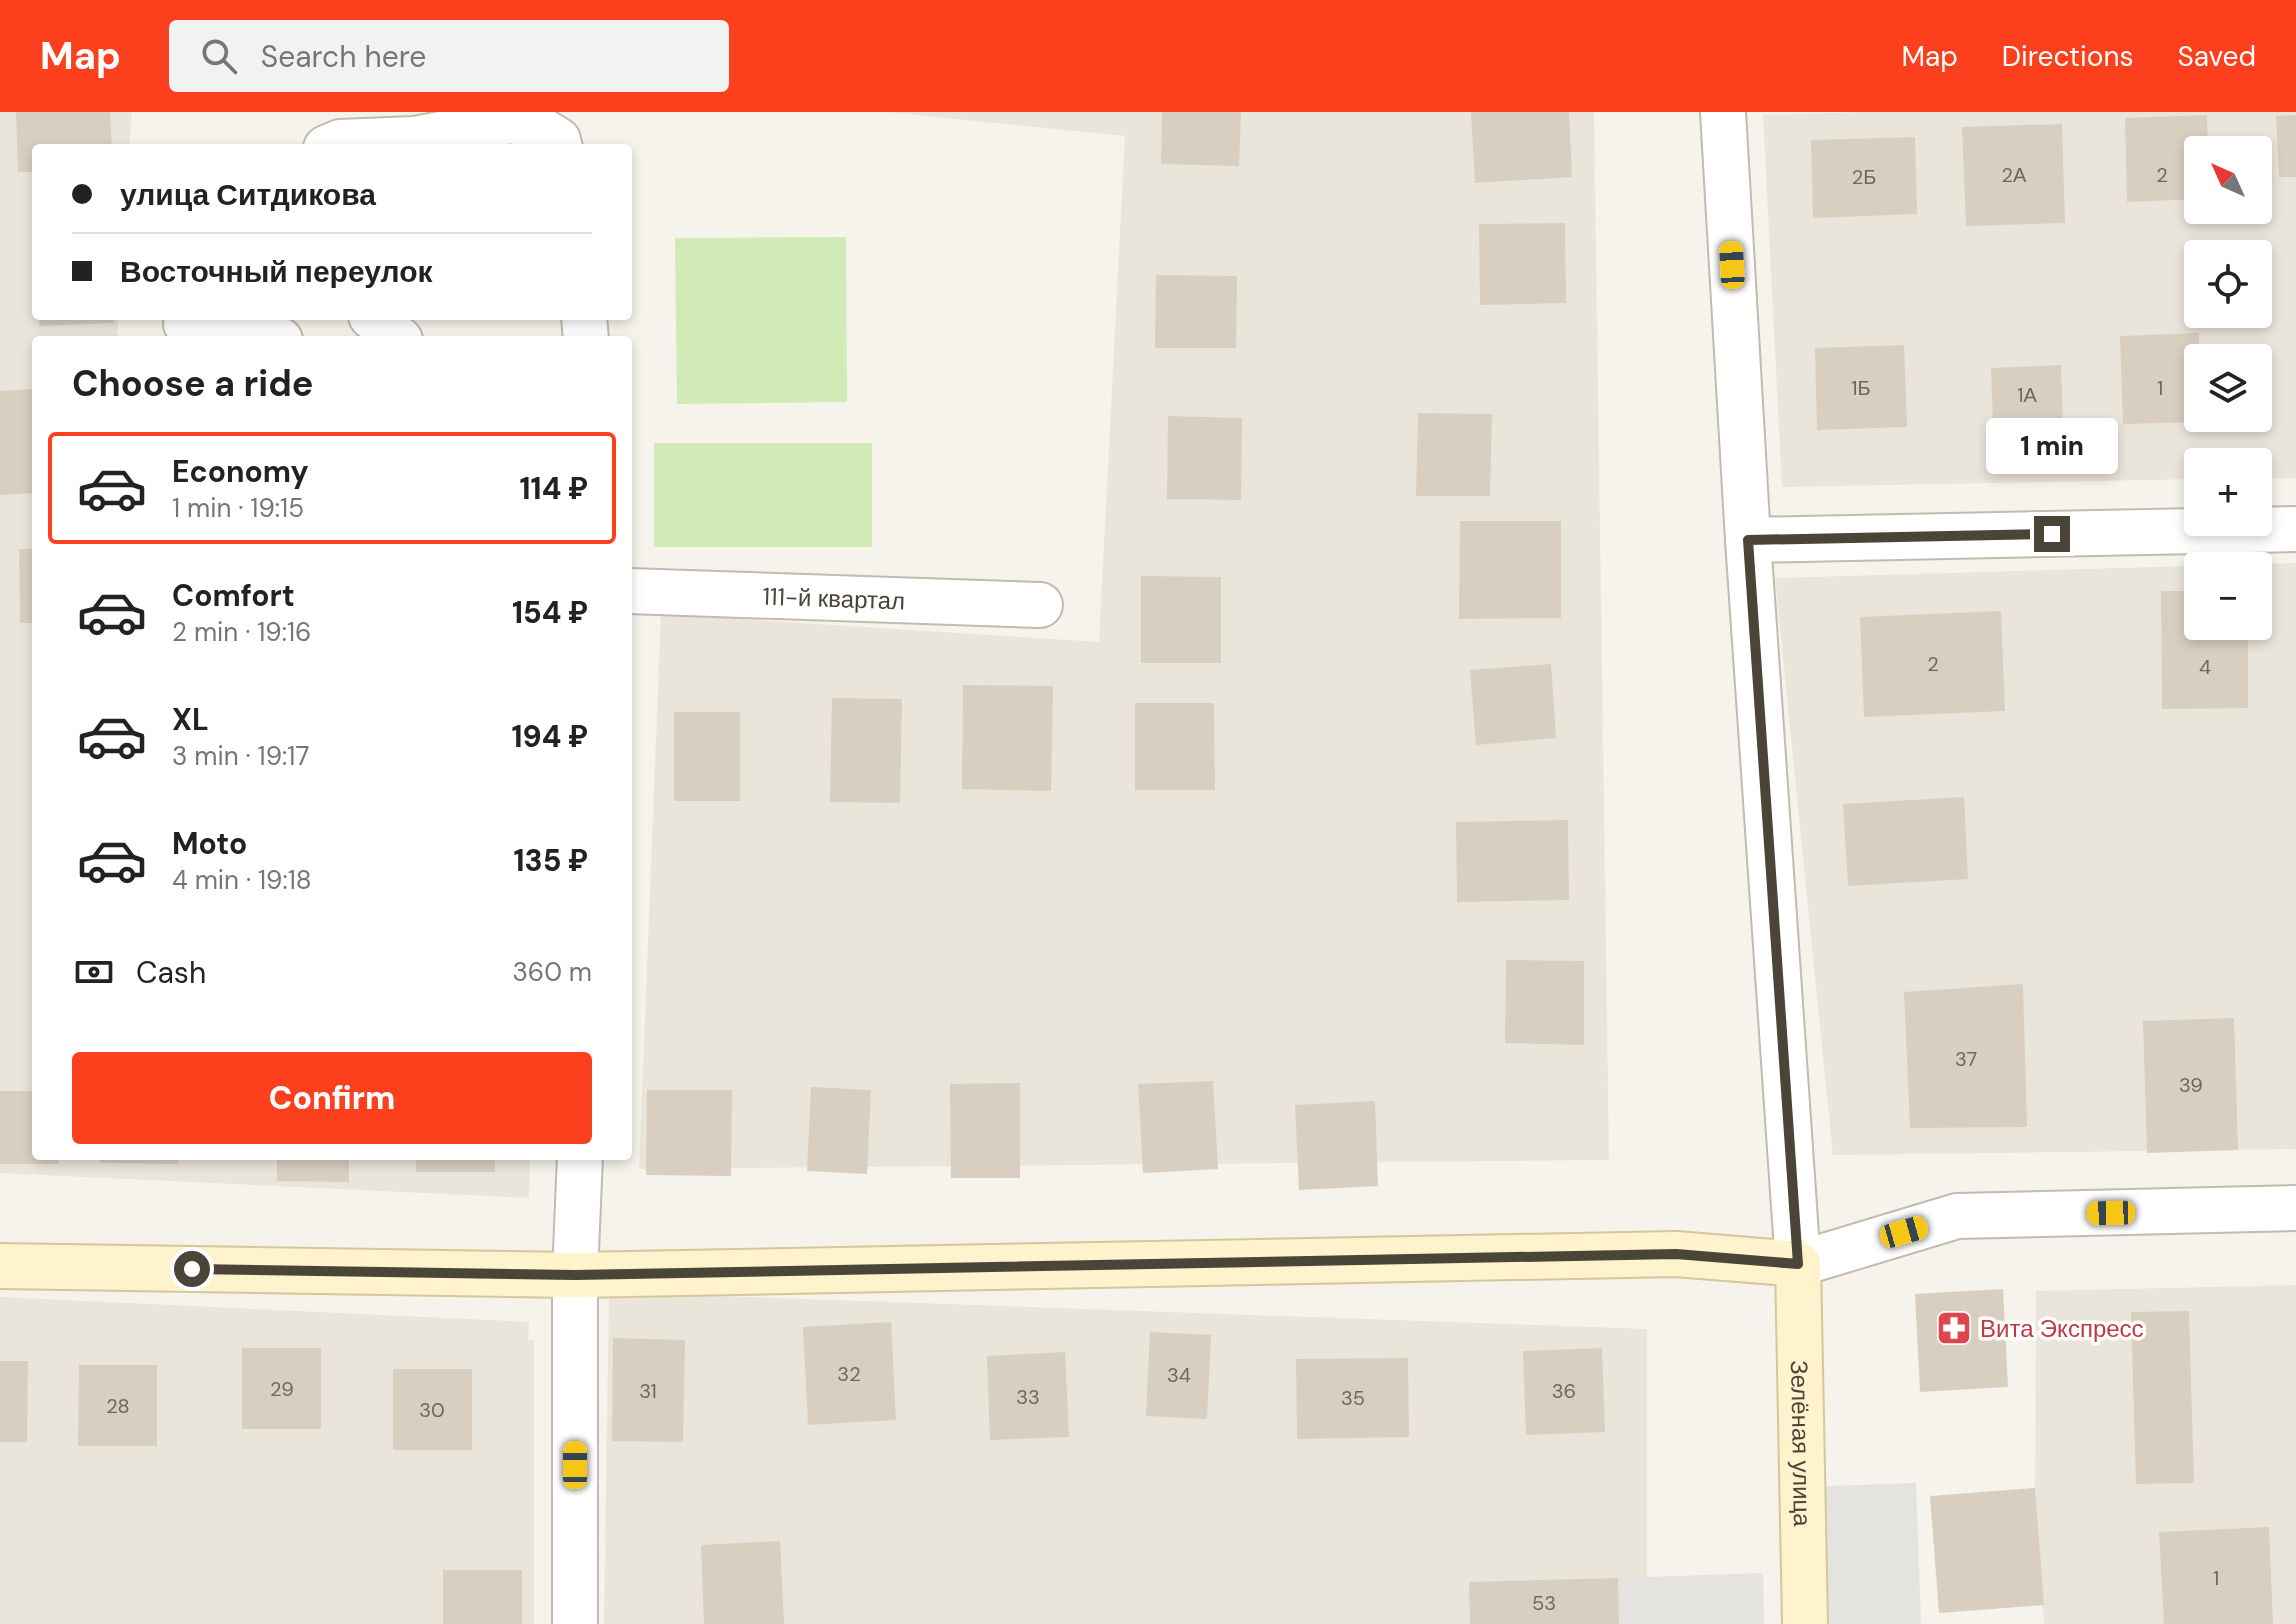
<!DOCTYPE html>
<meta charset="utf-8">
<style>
body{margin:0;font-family:"DM Sans",sans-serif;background:#f2f2f2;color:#222;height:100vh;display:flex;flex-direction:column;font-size:30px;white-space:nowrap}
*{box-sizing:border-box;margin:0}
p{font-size:26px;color:#767676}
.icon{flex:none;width:44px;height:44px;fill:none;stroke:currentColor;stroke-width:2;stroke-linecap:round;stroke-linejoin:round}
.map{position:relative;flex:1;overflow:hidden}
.sheet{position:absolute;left:32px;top:224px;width:600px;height:824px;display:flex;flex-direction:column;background:#fff;border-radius:8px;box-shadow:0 4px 12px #0003}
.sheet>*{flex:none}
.hud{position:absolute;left:32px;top:32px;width:600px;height:176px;border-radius:8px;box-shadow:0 4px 12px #0003;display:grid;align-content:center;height:176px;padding:0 40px;background:#fff}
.needle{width:52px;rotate:315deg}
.buttons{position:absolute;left:2184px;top:24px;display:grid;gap:16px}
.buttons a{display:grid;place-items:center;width:88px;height:88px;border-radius:8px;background:#fff;box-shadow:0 4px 12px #0003;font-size:40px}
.end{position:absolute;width:36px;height:36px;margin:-18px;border:10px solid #4b4439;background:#fff;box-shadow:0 0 0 4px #fff}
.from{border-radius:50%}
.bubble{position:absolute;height:56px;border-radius:8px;background:#fff;box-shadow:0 4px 12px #0003;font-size:26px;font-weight:800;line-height:56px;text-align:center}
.car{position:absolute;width:24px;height:48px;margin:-24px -12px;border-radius:10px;box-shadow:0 0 6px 2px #0007;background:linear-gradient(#f5c518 24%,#345 0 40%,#f5c518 0 76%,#345 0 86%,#f5c518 0)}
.hud b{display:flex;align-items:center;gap:28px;height:76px;font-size:30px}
.hud b+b{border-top:2px solid #e0e0e0}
.hud i{width:20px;height:20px;background:#222}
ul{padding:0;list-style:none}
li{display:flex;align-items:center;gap:24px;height:112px;margin:0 16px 12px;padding:0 24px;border:4px solid transparent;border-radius:8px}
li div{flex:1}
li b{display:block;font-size:30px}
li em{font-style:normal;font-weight:800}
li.active{border-color:#fc3f1d}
li>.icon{width:72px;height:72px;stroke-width:1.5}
h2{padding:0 40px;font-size:36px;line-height:96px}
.pay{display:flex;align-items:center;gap:20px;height:88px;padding:0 40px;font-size:30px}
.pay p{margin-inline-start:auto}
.action{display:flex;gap:16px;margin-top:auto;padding:16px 40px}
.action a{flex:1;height:92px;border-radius:8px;background:#fc3f1d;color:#fff;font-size:32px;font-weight:800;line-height:92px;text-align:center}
header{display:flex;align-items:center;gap:48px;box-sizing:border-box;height:112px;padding:0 40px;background:#fc3f1d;color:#fff}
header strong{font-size:38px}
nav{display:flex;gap:44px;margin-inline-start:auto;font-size:28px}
.search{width:560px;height:72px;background:#f2f2f2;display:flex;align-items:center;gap:20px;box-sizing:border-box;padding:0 28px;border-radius:8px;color:#767676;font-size:30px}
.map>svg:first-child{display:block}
.residential{fill:#eae5da;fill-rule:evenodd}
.green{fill:#d2eab5}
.parking{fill:#e5e3e0}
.building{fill:#d8cfc1}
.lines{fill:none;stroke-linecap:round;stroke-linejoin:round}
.street-casing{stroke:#c2bbae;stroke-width:48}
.secondary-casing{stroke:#d6c79b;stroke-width:48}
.street{stroke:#fff;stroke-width:44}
.secondary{stroke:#fff3cd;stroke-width:44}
.route{stroke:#4b4439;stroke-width:10}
.labels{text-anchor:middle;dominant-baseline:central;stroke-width:7;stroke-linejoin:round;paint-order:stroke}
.number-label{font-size:20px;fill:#6e675b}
.street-label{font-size:24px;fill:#4b4439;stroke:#fff}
.health-label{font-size:24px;fill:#be3a42;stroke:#fff;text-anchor:start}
</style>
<header>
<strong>Map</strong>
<div class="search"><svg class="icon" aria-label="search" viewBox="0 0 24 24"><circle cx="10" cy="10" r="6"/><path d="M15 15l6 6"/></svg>Search here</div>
<nav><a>Map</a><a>Directions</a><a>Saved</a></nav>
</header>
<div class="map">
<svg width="2296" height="1512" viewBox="0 0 2296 1512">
<rect width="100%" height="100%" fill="#f6f3ec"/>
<g class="residential">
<path d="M0 0H132L129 36H36V204H118L117 228H36V1044H530L529 1086 0 1061Z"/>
<path d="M888 0H1594L1609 1048 639 1057 661 502 1099 530 1125 24Z"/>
<path d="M1866 0H2296V366H2258V350H2198V367L1782 375 1763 3ZM2198 38H2258V98H2198ZM2198 142H2258V202H2198ZM2198 246H2258V306H2198Z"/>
<path d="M2296 451V1037L1833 1043 1775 466ZM2198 454H2258V514H2198Z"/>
<path d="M2296 1173V1512H2044L2035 1376 2036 1179Z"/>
<path d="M609 1180 1647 1217V1512H604Z"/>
<path d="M0 1185 529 1210 528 1228H534V1512H0Z"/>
</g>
<g class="green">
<path d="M846 125 847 290 677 292 675 126Z"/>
<rect x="654" y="331" width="218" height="104"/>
</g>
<g class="parking">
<path d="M1916 1371 1921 1512H1805L1800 1375Z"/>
<path d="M1763 1461 1764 1512H1619L1618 1466Z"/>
</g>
<g class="building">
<path d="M16 0H110L112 36H36V60H18Z"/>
<path d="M1162 0H1241L1239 54 1161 52Z"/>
<path d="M1471 0H1569L1572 65 1475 71Z"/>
<path d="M2207 3 2208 38H2198V87L2127 90 2125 6Z"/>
<path d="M2296 3V65H2279L2276 4Z"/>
<path d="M2062 12 2065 111 1966 114 1962 15Z"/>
<path d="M1915 25 1917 102 1813 106 1811 28Z"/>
<path d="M1565 111 1566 191 1480 193 1479 112Z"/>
<path d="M1156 163 1237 164 1236 236H1155Z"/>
<path d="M39 204H114V211L39 214Z"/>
<path d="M2199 221 2198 306H2202V310L2123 312 2120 224Z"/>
<path d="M1904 233 1907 315 1817 318 1815 236Z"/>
<path d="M2061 253 2063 311 1993 314 1991 256Z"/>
<path d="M36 277V381L0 383V279Z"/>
<path d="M1418 301 1492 302 1490 384H1416Z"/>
<path d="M1168 304 1242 306 1241 388 1167 387Z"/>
<path d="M1460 409H1561V506L1459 507Z"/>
<path d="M19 437H36V511H20Z"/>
<path d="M1141 464 1221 465V551H1141Z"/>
<path d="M2161 479H2198V514H2248V596L2162 597Z"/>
<path d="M2001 499 2005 599 1864 605 1860 505Z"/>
<path d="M1551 552 1556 626 1476 633 1470 558Z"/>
<path d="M963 573 1053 574 1051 679 962 677Z"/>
<path d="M832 586 902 587 900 691 830 690Z"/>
<path d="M1135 591H1214L1215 678H1135Z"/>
<rect x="674" y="600" width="66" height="89"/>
<path d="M1964 685 1968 767 1848 774 1843 692Z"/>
<path d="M1568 708 1569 788 1457 790 1456 710Z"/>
<path d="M1506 848 1584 849V933L1505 931Z"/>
<path d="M2023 872 2027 1015 1910 1016 1904 880Z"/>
<path d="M2234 906 2238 1038 2147 1041 2143 909Z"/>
<path d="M1213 969 1218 1057 1143 1061 1138 972Z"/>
<path d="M1020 971V1066H951L950 972Z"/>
<path d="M811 975 871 978 867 1062 807 1059Z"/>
<path d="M647 978H732L731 1064 646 1063Z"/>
<path d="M0 979H36V1044H59V1052H0Z"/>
<path d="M1375 989 1378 1074 1299 1078 1295 993Z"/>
<path d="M100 1044H178V1052L100 1051Z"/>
<path d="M277 1044H349V1070L277 1069Z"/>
<rect x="416" y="1044" width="79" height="16"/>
<path d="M2003 1177 2008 1275 1920 1280 1915 1182Z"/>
<path d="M2189 1199 2194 1371 2136 1372 2131 1200Z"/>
<path d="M891 1210 896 1308 808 1313 803 1215Z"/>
<path d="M1150 1220 1211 1223 1207 1307 1146 1304Z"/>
<path d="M613 1226 685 1228 683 1330 612 1329Z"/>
<rect x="242" y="1236" width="79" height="81"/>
<path d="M1602 1236 1605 1320 1526 1323 1523 1239Z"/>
<path d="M1065 1240 1069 1325 990 1328 987 1244Z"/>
<path d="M1408 1246 1409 1325 1297 1327 1296 1247Z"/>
<path d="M0 1249H28L27 1330H0Z"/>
<path d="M79 1253H157V1334H78Z"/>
<rect x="393" y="1257" width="79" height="81"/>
<path d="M2035 1376 2044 1493 1939 1501 1930 1384Z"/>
<path d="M2269 1415 2273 1512H2164L2159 1420Z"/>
<path d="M780 1429 784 1512H704L701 1433Z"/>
<rect x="443" y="1458" width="79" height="54"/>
<path d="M1618 1466 1619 1512H1470L1469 1470Z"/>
</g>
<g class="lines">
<g class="street-casing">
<g id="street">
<path d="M1723 0 1748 428 1798 1152 1957 1104 2296 1096"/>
<path d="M326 36 340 30 414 27 510 9 535 14 558 28 560 36"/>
<path d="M371 204 400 228"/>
<path d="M584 204 586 228"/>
<path d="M186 212 280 228"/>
<path d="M1748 428 2296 417"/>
<path id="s1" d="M628 479 1040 493"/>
<path d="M575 1512V1163L580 1044"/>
</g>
</g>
<g class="secondary-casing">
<g id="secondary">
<path id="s2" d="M0 1154 575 1163 1676 1142 1798 1152 1805 1512"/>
</g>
</g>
<use href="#street" class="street"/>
<use href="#secondary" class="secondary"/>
</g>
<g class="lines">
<path class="route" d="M192 1157 575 1163 1676 1142 1798 1152 1748 428 2052 422"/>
</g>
<defs>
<g id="pharmacy-square" transform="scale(1.8)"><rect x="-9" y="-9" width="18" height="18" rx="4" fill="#e0444e" stroke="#fff"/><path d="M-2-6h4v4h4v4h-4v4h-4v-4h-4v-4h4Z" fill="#fff"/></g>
</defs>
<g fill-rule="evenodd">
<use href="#pharmacy-square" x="1954" y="1216"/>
</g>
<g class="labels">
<g class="number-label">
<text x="2014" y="63">2А</text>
<text x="2162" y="63">2</text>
<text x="1864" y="65">2Б</text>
<text x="1861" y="276">1Б</text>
<text x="2160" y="276">1</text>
<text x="2027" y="283">1А</text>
<text x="1933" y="552">2</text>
<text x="2205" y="555">4</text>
<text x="1966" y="947">37</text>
<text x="2191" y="973">39</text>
<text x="849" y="1262">32</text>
<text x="1179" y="1263">34</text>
<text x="282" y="1277">29</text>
<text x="648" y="1279">31</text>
<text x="1564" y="1279">36</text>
<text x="1028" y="1285">33</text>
<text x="1353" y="1286">35</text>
<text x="118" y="1294">28</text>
<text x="432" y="1298">30</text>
<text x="2216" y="1466">1</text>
<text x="1544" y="1491">53</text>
</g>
<g class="street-label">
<text stroke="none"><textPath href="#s1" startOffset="206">111-й квартал</textPath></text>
<text stroke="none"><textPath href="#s2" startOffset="1978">Зелёная улица</textPath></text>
</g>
<g class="health-label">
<text x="1980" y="1216">Вита Экспресс</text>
</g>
</g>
</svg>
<div class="buttons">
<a><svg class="needle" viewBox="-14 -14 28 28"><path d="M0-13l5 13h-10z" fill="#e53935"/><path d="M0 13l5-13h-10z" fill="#767676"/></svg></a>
<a><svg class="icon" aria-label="locate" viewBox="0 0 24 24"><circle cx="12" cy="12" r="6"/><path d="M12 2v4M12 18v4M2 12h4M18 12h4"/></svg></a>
<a><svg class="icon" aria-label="layers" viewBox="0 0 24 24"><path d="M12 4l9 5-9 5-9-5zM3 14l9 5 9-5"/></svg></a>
<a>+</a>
<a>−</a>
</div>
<i class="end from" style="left:192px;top:1157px"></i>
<i class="end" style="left:2052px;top:422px"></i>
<div class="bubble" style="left:1986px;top:306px;width:132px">1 min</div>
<i class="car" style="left:1732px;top:153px;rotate:357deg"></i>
<i class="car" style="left:2111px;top:1101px;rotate:269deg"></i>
<i class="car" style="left:1904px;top:1120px;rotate:74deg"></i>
<i class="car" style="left:575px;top:1353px;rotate:0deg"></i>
<div class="hud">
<b><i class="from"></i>улица Ситдикова</b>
<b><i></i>Восточный переулок</b>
</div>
<section class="sheet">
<h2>Choose a ride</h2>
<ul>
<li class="active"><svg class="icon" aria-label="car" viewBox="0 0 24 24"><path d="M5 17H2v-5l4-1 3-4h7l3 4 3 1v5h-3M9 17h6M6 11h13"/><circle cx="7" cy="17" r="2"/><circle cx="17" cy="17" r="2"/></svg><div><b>Economy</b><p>1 min · 19:15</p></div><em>114 ₽</em></li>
<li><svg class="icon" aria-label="car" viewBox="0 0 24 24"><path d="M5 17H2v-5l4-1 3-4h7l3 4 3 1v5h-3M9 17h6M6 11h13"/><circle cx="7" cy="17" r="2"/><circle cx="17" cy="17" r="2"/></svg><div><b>Comfort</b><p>2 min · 19:16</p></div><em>154 ₽</em></li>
<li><svg class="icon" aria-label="car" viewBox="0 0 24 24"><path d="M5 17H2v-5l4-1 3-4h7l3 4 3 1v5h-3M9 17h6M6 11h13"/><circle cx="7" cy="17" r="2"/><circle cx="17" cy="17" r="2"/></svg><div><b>XL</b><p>3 min · 19:17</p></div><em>194 ₽</em></li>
<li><svg class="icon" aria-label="car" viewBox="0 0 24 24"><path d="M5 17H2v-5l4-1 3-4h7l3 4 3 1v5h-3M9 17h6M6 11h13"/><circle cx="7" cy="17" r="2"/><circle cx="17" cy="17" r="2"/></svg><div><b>Moto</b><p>4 min · 19:18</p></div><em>135 ₽</em></li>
</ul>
<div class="pay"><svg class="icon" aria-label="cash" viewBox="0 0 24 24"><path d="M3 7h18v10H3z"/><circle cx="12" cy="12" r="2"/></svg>Cash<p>360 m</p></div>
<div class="action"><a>Confirm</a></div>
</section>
</div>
